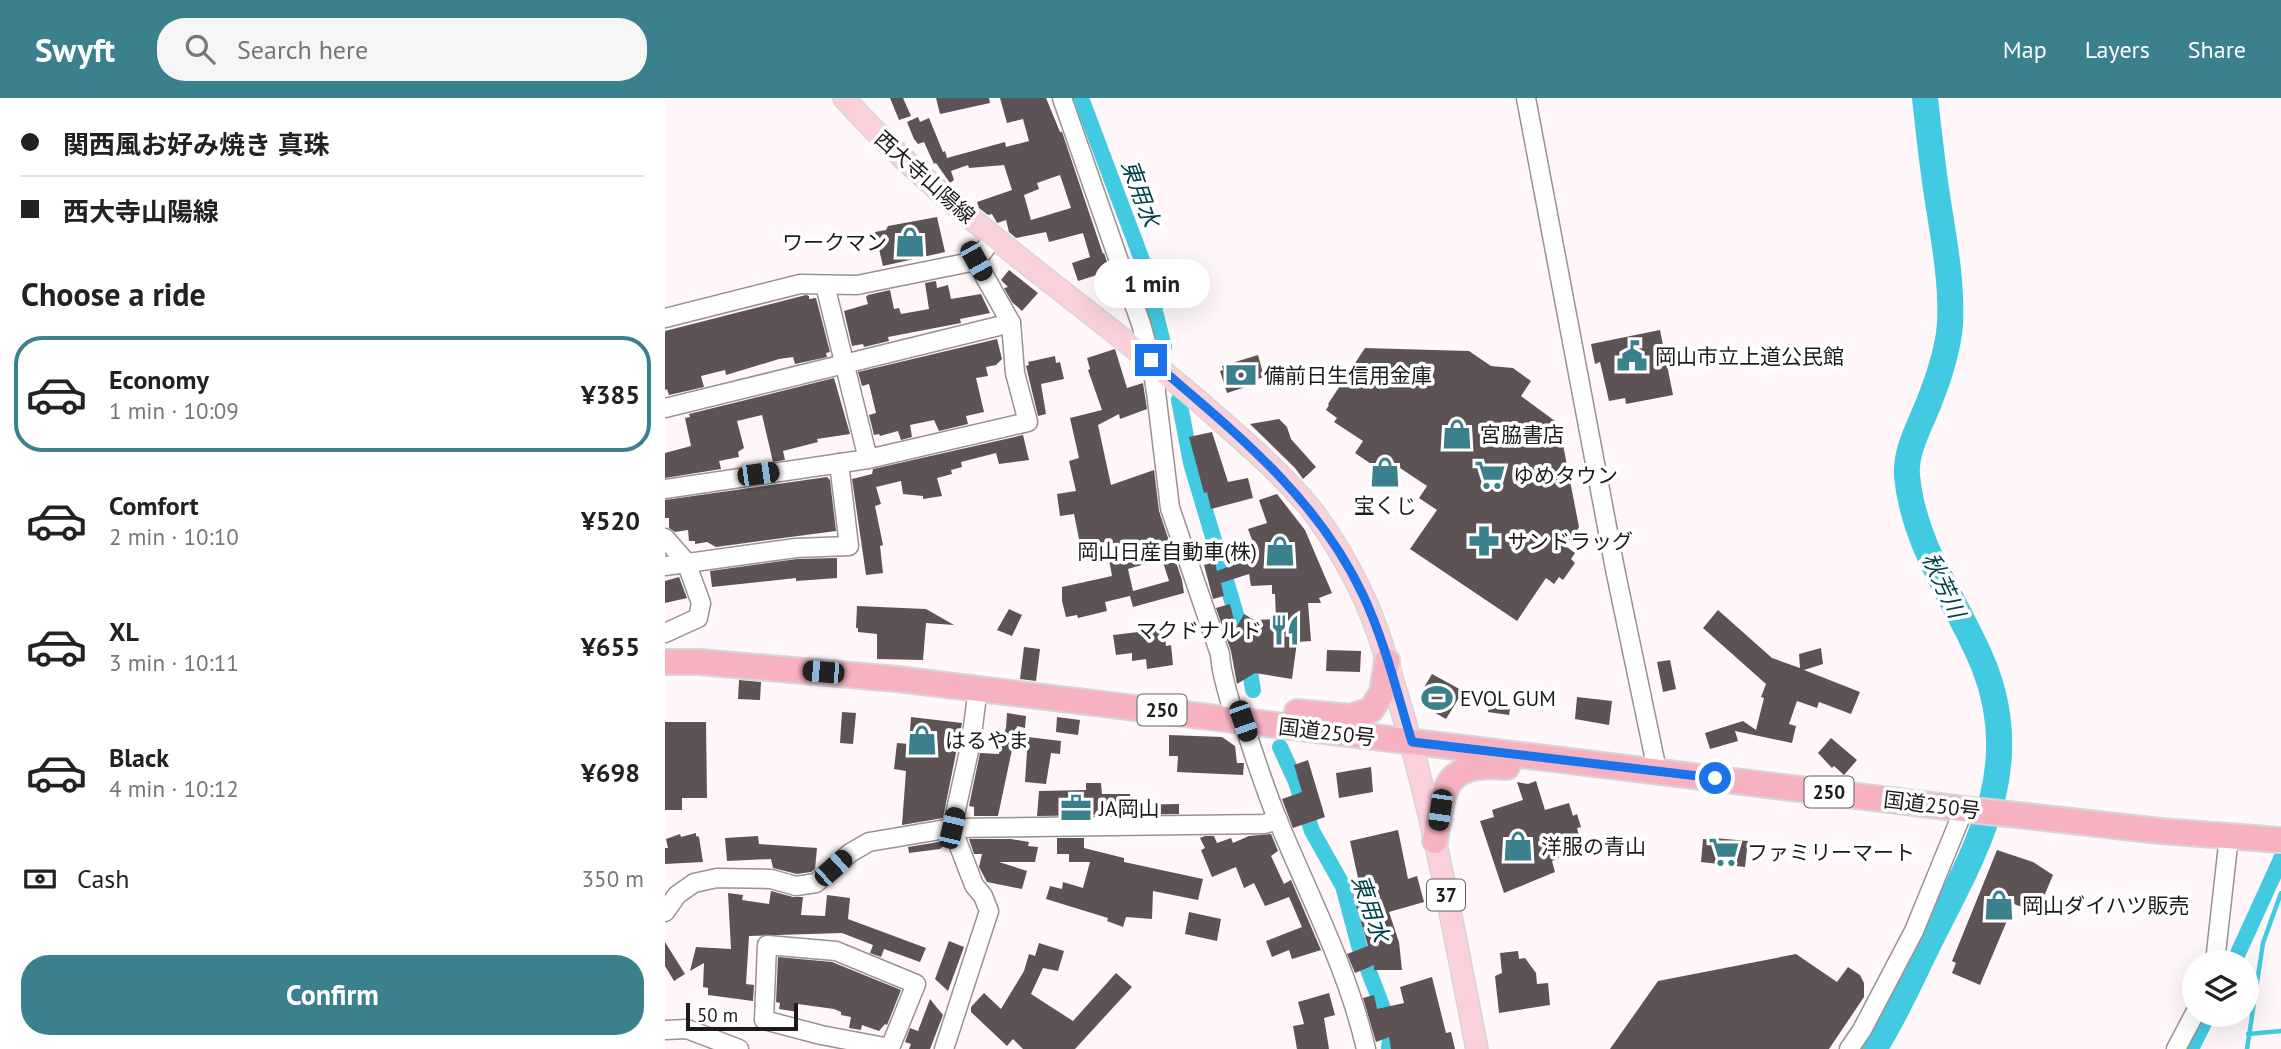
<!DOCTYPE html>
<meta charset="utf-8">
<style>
body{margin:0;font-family:"PT Sans","Noto Sans JP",sans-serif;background:#f6f6f6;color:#222;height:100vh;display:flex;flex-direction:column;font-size:26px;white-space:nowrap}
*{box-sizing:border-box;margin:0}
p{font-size:23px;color:#767676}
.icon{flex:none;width:38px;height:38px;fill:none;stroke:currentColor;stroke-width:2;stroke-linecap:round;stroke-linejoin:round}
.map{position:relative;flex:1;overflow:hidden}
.drawer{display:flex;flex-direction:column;background:#fff;width:665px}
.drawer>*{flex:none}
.hud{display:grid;align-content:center;height:154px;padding:0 21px;background:#fff}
.buttons{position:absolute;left:1517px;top:852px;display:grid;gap:14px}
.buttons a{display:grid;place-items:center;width:77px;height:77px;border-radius:50%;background:#fff;box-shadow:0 7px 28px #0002;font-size:35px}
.scale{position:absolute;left:21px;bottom:18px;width:112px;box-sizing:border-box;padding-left:7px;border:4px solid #1e1a1b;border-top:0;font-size:19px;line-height:24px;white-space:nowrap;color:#1e1a1b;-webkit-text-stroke:5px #fff;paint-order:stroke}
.end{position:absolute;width:32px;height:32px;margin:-16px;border:9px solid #1a73e8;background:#fff;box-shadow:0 0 0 4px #fff}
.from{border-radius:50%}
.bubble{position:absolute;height:49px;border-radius:24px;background:#fff;box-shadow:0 7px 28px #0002;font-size:23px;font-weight:800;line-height:49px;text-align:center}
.car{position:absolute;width:21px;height:42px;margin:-21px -10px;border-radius:9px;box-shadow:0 0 5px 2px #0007;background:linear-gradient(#222 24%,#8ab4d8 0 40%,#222 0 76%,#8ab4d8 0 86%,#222 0)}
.hud b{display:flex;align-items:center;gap:24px;height:66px;font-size:26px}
.hud b+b{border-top:2px solid #e0e0e0}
.hud i{width:18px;height:18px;background:#222}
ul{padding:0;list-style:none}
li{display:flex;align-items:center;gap:21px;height:116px;margin:0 14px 10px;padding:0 7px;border:4px solid transparent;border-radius:28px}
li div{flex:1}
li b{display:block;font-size:26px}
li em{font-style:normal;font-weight:800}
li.selected{border-color:#3b808d}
li>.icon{width:63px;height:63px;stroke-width:1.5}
h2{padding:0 21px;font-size:32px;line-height:84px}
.pay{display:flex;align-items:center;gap:18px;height:77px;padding:0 21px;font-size:26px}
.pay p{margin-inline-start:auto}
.primary-button{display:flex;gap:14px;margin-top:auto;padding:14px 21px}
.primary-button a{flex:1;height:80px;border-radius:28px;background:#3b808d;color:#fff;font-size:28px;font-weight:800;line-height:80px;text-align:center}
header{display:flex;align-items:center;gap:42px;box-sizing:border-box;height:98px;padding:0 35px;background:#3b808d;color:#fff}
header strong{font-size:33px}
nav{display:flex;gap:38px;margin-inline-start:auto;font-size:24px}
.search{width:490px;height:63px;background:#f6f6f6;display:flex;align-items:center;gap:18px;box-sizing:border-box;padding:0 24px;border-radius:28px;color:#767676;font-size:26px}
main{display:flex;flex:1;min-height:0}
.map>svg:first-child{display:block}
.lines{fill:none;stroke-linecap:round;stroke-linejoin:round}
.stream{stroke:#43cae3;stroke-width:4.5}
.canal{stroke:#43cae3;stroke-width:16}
.river{stroke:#43cae3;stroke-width:26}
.building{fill:#5d5355;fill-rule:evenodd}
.minor-casing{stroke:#9b9092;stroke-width:21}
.major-casing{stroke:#d6d6d6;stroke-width:24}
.highway-casing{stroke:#d6d6d6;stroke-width:28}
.minor{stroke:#fff;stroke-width:18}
.major{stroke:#fad1da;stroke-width:21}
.highway{stroke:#f7b2c2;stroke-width:24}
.route{stroke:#1a73e8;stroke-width:9}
.labels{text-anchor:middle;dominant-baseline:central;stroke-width:7;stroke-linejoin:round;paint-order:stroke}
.shield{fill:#fff;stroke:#625f5f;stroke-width:2}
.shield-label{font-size:19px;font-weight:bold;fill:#1e1a1b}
.street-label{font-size:21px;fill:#1e1a1b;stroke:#fff}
.poi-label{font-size:21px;fill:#1e1a1b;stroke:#fff;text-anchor:start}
.water-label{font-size:23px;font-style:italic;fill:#01414b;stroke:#fff}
</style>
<header>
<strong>Swyft</strong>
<div class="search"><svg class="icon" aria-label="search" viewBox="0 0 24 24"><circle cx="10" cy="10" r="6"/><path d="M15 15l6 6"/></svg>Search here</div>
<nav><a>Map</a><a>Layers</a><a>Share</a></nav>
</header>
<main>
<section class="drawer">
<div class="hud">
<b><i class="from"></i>関西風お好み焼き 真珠</b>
<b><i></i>西大寺山陽線</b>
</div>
<h2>Choose a ride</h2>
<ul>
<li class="selected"><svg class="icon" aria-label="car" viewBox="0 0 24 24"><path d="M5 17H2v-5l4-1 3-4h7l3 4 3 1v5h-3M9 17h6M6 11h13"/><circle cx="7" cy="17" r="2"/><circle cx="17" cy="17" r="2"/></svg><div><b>Economy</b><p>1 min · 10:09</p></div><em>¥385</em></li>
<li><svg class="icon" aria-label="car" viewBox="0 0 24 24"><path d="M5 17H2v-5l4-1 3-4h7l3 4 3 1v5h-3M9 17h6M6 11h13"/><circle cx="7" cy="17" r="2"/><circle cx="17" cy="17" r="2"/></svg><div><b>Comfort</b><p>2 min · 10:10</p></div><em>¥520</em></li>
<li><svg class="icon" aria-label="car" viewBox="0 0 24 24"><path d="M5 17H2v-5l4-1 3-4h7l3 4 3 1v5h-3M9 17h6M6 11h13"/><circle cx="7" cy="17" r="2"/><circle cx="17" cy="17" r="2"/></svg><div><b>XL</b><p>3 min · 10:11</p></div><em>¥655</em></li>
<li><svg class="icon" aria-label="car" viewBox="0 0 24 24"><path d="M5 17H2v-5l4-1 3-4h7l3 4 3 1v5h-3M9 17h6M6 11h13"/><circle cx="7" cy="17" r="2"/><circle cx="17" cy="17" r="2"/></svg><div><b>Black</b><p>4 min · 10:12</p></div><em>¥698</em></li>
</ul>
<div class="pay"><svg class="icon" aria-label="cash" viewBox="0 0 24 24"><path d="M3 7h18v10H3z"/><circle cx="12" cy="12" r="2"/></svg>Cash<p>350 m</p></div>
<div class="primary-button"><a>Confirm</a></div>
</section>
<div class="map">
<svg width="1616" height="951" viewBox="0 0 1616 951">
<rect width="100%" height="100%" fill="#fff7f9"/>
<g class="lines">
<g class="stream">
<path d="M1583 936 1616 933"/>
<path d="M1582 951 1598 845 1616 795"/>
</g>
<g class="canal">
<path d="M416 0 477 162 499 249"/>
<path d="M514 302 526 365 581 550 588 592"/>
<path d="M615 649 631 684 647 733 678 788 694 848 726 931 724 951"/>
<path d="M1569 864 1616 761"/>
<path d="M1526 951 1543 917"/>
</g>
<path class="river" d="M1209 951C1231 917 1247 879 1265 843 1311 751 1360 672 1319 568 1293 504 1249 450 1242 378 1240 354 1254 329 1263 307 1273 282 1283 254 1285 226 1287 187 1280 148 1274 110 1268 74 1264 37 1260 0"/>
</g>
<g class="building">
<path d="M225 0H238L246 18 234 22Z"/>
<path d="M271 0H324L325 5 275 16Z"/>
<path d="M335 0H381L395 34H397L438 156 439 155 447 179 438 182 435 176 413 183 407 165 425 159 418 135 384 144 381 134 351 140 344 134 341 122 332 125 327 116 323 117 314 110 312 104 347 92 339 67 304 70 303 67 286 73 289 82 285 85 271 65 269 66 259 44 253 46 249 41 242 24 253 19 255 24 264 20 278 54 280 53 282 60 340 44 341 49 364 43 358 21 342 25ZM395 77 406 110 366 122 359 97 374 91 372 85Z"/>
<path d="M272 119 280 154 218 168 210 134 221 132 223 128Z"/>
<path d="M344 172 373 195 357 213 347 204 339 190 343 189 336 182Z"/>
<path d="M271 183 272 190 283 187 286 201 316 196 325 215 295 221 296 225 223 239 224 243 199 249 198 246 187 248 179 213 203 206 201 199 203 197 225 192 229 211 234 210 236 216 264 211 260 185Z"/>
<path d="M141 197 144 198V201L151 200 165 254 161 255 162 259 130 266 128 259 114 261 61 277 60 272 36 278 39 289 4 297 2 291 0 292V233Z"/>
<path d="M995 232 1008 297 961 306 960 300 944 303 935 264 930 266 926 246Z"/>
<path d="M332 241 337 261 331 267 321 269 323 278 311 280 319 314 301 318 303 326 274 333 269 322 245 327 247 339 236 342 233 333 215 338 214 336 209 337 204 317 211 315 204 286 197 288 193 274Z"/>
<path d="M700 250 804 253 826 268 848 270 866 283 856 298 894 326 914 429 902 449 910 455 906 461 910 465 898 482 894 479 889 486 881 480 852 523 745 451 772 412 754 400 762 388 729 366 724 373 714 367 712 370 690 355 698 343 669 324 672 320 661 312 664 307 663 306Z"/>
<path d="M450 251 462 290 478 285 482 311 455 321 454 316 433 327 446 387 489 372 494 413 517 482 519 495 468 509 465 498 440 504 442 513 413 520 412 517 401 519 397 503V489L447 478 441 444 415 446 409 416 395 418 392 396 411 393 404 363 414 360 405 320 437 312 423 272 425 271 422 260ZM497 461 504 483 468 493 463 471Z"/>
<path d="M593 257 599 279 586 283 587 287 562 295 555 273 558 272 557 268Z"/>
<path d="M390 258 391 265 395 264 399 281 376 286 381 316 373 318 361 268 364 267 363 264Z"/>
<path d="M169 280 185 336 152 341 153 344 118 353 120 362 108 364 97 317 72 323 79 350 73 354 74 359 54 363 56 371 0 380V355L26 348 20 320 25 319 24 316Z"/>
<path d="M614 321 622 329 626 341 651 369 638 381 630 370 585 326Z"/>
<path d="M547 334 563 384 583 380 588 400 546 411 542 394 539 395 524 339Z"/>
<path d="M358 337 364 362 334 366 331 355 296 364 297 369 286 372 287 376 272 380 277 398 258 401V398L238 396 236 383 211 389 216 406 210 408 218 447 215 448 218 475 201 477 187 381 207 376 208 371Z"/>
<path d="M162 379 165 382 171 433 51 449 42 444 30 446V443H24L23 432 10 434 4 430V420H0V402Z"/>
<path d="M612 396 640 432 667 495 654 500 656 505H643L646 543 632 544 627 581 590 575 572 586 566 553 551 510 565 506 571 530 579 516 589 522 611 521 610 496H607V487L586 488 584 476 556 485 559 498 548 501 539 467 550 464 552 473 593 458 583 431 602 425 594 402Z"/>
<path d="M172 460V480L131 483V480L47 489 45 473 132 461Z"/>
<path d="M14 479 22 500 0 505V483Z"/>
<path d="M192 508 261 511 289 527 261 525 258 562 212 561V536L193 534V530H191Z"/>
<path d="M344 511 357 517 347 538 332 532Z"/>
<path d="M1053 512 1107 560 1135 570 1134 556 1156 550 1158 566 1139 572 1195 594 1186 616 1154 604 1152 610 1132 603 1124 626 1131 628 1127 645 1070 633 1073 643 1045 651 1040 635 1078 623 1091 632 1099 600 1096 599 1101 586 1038 530Z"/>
<path d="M499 531 501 548 506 547 508 567 482 571 481 561 467 563V555L451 557 448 537Z"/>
<path d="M359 549 375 551 371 583 355 581Z"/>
<path d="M662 552 696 553 695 574 661 573Z"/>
<path d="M1005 562 1011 591 998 594 992 564Z"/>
<path d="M767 576 798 593 781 621 767 613 770 607 754 598Z"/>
<path d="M74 582 96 584 95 602 73 601Z"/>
<path d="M912 599 947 603 944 627 910 621Z"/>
<path d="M825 601 846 605 844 617 823 614Z"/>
<path d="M177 614 191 615 188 646 175 645Z"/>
<path d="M342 615 361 618 360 630 352 628 333 718H309V709L304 708 315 655 334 656 336 638H338L341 630Z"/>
<path d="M246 619 297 625 278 720 237 727 241 673 229 671 232 645 244 646Z"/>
<path d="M392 619 415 622 413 637 391 634Z"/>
<path d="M0 624H41L42 700H17V712H0Z"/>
<path d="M504 637 557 639 570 648 572 665H579L578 677 512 674 513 658H504Z"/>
<path d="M363 639 396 643 395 656 386 655 381 686 360 684Z"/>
<path d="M1166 640 1192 662 1179 677 1169 668 1167 670 1153 655Z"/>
<path d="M643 662 660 719 628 730 617 701 637 694 629 667Z"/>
<path d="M706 669 708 694 674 700 671 675Z"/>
<path d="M871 683 880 712 904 705 908 718 912 716 916 729 912 730 916 745 892 753 894 760 887 763 890 774 839 795 815 723 829 719 827 712 858 702 852 684 863 686Z"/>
<path d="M421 685H436L437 696H465V707L514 706V716L372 718 374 693 421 692Z"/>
<path d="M733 732 743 781 752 778 759 804 724 814 734 844 737 872H709V867L690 875 682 856 703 848 688 797 696 794 685 743Z"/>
<path d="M31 735V738L34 739 38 764 0 766V750H3L1 741 15 736 16 739Z"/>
<path d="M606 736 613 753 606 758 619 786 626 782 656 852 627 861 624 852 607 859 601 843 637 829 624 799 600 808 589 785 579 790 571 769 547 779 536 752 540 750 535 740 540 738H549L552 745 566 740 568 745 584 738Z"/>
<path d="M93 738 94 746 152 750 150 771 146 774 132 776 108 770 106 761 62 763 60 740Z"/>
<path d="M392 740H419V750L459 760V764L538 781 533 802 488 793 487 821 461 819 458 829 442 823 443 820 381 801 385 788 397 791 398 784 418 790 425 764H404V756H392Z"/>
<path d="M1049 740 1083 743 1080 769 1036 764 1038 741 1049 742Z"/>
<path d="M304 741H346L364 744 363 748 373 749 370 764H334L362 773 357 791 322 784 314 769 317 756H309Z"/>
<path d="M280 743 281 746 275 751 244 755 243 749Z"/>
<path d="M1332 752 1368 764 1388 777 1372 815 1349 806 1315 887 1287 875 1291 865 1287 863Z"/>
<path d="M106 793 128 799H138L136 817 160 818 162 797 185 800 183 821 261 850 255 864 219 851 216 859 205 855 208 847 177 835 84 838 81 886 89 887 88 903 43 897V890L38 889 39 865 25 873 31 849 66 851 63 795 78 797 77 802 104 806Z"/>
<path d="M524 814 556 821 552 843 520 836Z"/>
<path d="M284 843 299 849 283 893 270 881Z"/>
<path d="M0 844 20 876 9 883 0 868Z"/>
<path d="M374 845 399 853 393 873 378 870 366 896 408 923 451 875 467 889 410 951H358L348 941 342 948 306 914V909L319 895 336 911 359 873 364 856 370 858Z"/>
<path d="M853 853 854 861 860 860 871 875 872 886 883 885 885 907 834 915 830 878 837 875 835 855Z"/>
<path d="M1131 856 1172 884 1183 869 1195 877 1199 885V899L1164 951H945L993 883Z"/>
<path d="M113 859 167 864 236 892 222 927 220 926 214 933 197 927 196 932 184 930 186 919 176 917V914L169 911 133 906V914L114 911 115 905 111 904Z"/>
<path d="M767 879 781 935 786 934 790 951H726L724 939 711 944 698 900 709 897 712 911 739 905 735 889Z"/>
<path d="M664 895 670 917 659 920 664 951H632L628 928 639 926 633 904Z"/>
<path d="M265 901 278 917 265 951H244L246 946 240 944 245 930 253 933Z"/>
</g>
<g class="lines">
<g class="minor-casing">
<g id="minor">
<path d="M397 0 476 226 486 262 491 294 505 410 555 556C556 579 565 598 569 621"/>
<path d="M861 0 950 471 992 672"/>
<path d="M160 187 203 361"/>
<path d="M0 220 135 186 192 187 311 163 328 140"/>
<path d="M0 310 346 225"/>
<path d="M0 391 203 361 363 324 350 275 346 225 311 163"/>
<path d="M0 440 21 464 36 505 33 520 0 535"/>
<path d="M0 468 131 450 184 448 174 365"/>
<path d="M578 623C589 657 600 692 614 725 645 800 683 872 701 951"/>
<path d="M0 814 12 797 29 785 52 780 106 781 131 788 151 785 185 755 204 744 287 730 599 726 613 722"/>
<path d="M102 847 171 853 251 886 225 950 156 937 99 922Z"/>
<path d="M1550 864 1564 738"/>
<path d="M0 932 22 931 74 951"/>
<path d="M279 951 324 813 318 798 309 787 287 730 306 644 313 590"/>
<path d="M1184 951 1197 932 1249 833 1299 711"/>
<path d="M1511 951 1530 915"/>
</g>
</g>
<g class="major-casing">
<path id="major" d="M179 0C285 118 419 204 538 307 575 340 614 372 646 411 672 445 698 492 712 532 720 554 726 578 733 600 768 715 789 834 812 951"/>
</g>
<g class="highway-casing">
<g id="highway">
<path d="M0 564H34L232 581 1307 712 1495 733 1616 742"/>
<path d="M632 614 685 619 706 612 717 595 722 563"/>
<path d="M770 743C778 690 778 663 842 669"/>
</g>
</g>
<use href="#minor" class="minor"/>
<use href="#major" class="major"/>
<use href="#highway" class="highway"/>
</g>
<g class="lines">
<path class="route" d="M486 262C568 333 651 397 698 497 720 544 732 595 747 644L1050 680"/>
</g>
<defs>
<g id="shop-bare" transform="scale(2.415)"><path d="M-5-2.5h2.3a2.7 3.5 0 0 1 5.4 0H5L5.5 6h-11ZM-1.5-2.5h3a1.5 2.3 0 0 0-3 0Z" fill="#3b808d" stroke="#fff" stroke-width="2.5" paint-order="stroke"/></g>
<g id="civic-bare" transform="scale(2.415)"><path d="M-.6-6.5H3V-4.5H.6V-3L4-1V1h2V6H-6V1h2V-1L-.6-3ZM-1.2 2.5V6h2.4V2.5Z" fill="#3b808d" stroke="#fff" stroke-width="2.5" paint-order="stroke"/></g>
<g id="bank-bare" transform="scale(2.415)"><path d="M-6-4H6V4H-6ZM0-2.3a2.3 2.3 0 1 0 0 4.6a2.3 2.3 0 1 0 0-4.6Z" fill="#3b808d" stroke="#fff" stroke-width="2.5" paint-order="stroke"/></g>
<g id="supermarket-bare" transform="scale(2.415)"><path d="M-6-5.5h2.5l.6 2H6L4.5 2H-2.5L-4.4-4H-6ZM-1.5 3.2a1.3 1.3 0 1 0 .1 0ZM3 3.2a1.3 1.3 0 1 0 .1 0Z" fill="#3b808d" stroke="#fff" stroke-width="2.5" paint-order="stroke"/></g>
<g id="pharmacy-bare" transform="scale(2.415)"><path d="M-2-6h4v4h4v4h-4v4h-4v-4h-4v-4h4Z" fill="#3b808d" stroke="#fff" stroke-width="2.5" paint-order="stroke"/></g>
<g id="restaurant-bare" transform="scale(2.415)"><path d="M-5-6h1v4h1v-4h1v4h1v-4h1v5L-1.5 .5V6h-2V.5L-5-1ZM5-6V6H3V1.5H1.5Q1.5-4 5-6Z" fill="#3b808d" stroke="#fff" stroke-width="2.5" paint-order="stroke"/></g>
<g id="stadium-bare" transform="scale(2.415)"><path d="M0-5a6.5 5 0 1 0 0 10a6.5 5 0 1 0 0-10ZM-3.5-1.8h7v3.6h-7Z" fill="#3b808d" stroke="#fff" stroke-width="2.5" paint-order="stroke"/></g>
<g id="office-bare" transform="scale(2.415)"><path d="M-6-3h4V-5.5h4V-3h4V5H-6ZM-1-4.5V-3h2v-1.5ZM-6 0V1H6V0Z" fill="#3b808d" stroke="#fff" stroke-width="2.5" paint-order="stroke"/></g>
</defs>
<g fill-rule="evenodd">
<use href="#shop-bare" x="245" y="144"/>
<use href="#civic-bare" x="967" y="258"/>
<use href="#bank-bare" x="576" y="277"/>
<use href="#shop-bare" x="792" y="336"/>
<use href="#shop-bare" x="720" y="374"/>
<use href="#supermarket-bare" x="825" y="377"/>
<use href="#pharmacy-bare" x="819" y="443"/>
<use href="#shop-bare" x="615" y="453"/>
<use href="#restaurant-bare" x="620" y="532"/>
<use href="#stadium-bare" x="772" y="600"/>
<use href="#shop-bare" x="257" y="642"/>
<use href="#office-bare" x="411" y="710"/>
<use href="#shop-bare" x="853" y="748"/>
<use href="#supermarket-bare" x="1059" y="754"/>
<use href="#shop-bare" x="1334" y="807"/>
</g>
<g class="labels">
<g class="shield">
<rect x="472.5" y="596.5" width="49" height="31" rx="5"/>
<rect x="1139.5" y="678.5" width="49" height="31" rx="5"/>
<rect x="762" y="781.5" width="38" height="31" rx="5"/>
</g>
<g class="shield-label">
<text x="497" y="612">250</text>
<text x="1164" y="694">250</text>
<text x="781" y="797">37</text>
</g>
<g class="street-label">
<text transform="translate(260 79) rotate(42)">西大寺山陽線</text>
<text transform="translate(662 634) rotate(7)">国道250号</text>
<text transform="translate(1267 707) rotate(7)">国道250号</text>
</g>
<g class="poi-label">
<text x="222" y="144" text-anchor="end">ワークマン</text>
<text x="990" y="258">岡山市立上道公民館</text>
<text x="599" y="277">備前日生信用金庫</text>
<text x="815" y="336">宮脇書店</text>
<text x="848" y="377">ゆめタウン</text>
<text x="720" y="407" text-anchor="middle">宝くじ</text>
<text x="842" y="443">サンドラッグ</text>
<text x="592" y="453" text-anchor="end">岡山日産自動車(株)</text>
<text x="597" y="532" text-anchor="end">マクドナルド</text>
<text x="795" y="600">EVOL GUM</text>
<text x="280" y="642">はるやま</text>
<text x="434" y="710">JA岡山</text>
<text x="876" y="748">洋服の青山</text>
<text x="1082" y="754">ファミリーマート</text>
<text x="1357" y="807">岡山ダイハツ販売</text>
</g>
<g class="water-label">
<text transform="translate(476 95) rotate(70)">東用水</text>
<text transform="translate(1279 487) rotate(65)">秋芳川</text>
<text transform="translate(706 810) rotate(71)">東用水</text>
</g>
</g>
</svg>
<div class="buttons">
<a><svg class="icon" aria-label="layers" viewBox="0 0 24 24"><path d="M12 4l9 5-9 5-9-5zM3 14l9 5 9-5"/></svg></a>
</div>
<div class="scale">50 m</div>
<i class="end from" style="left:1050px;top:680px"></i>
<i class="end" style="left:486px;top:262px"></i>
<div class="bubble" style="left:429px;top:161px;width:116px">1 min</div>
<i class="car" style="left:311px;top:163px;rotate:151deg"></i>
<i class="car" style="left:93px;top:376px;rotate:82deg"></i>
<i class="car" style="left:158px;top:574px;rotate:275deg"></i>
<i class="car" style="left:578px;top:623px;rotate:161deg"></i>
<i class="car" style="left:775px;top:712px;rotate:188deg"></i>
<i class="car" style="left:287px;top:730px;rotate:13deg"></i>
<i class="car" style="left:168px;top:770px;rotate:48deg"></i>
</div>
</main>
